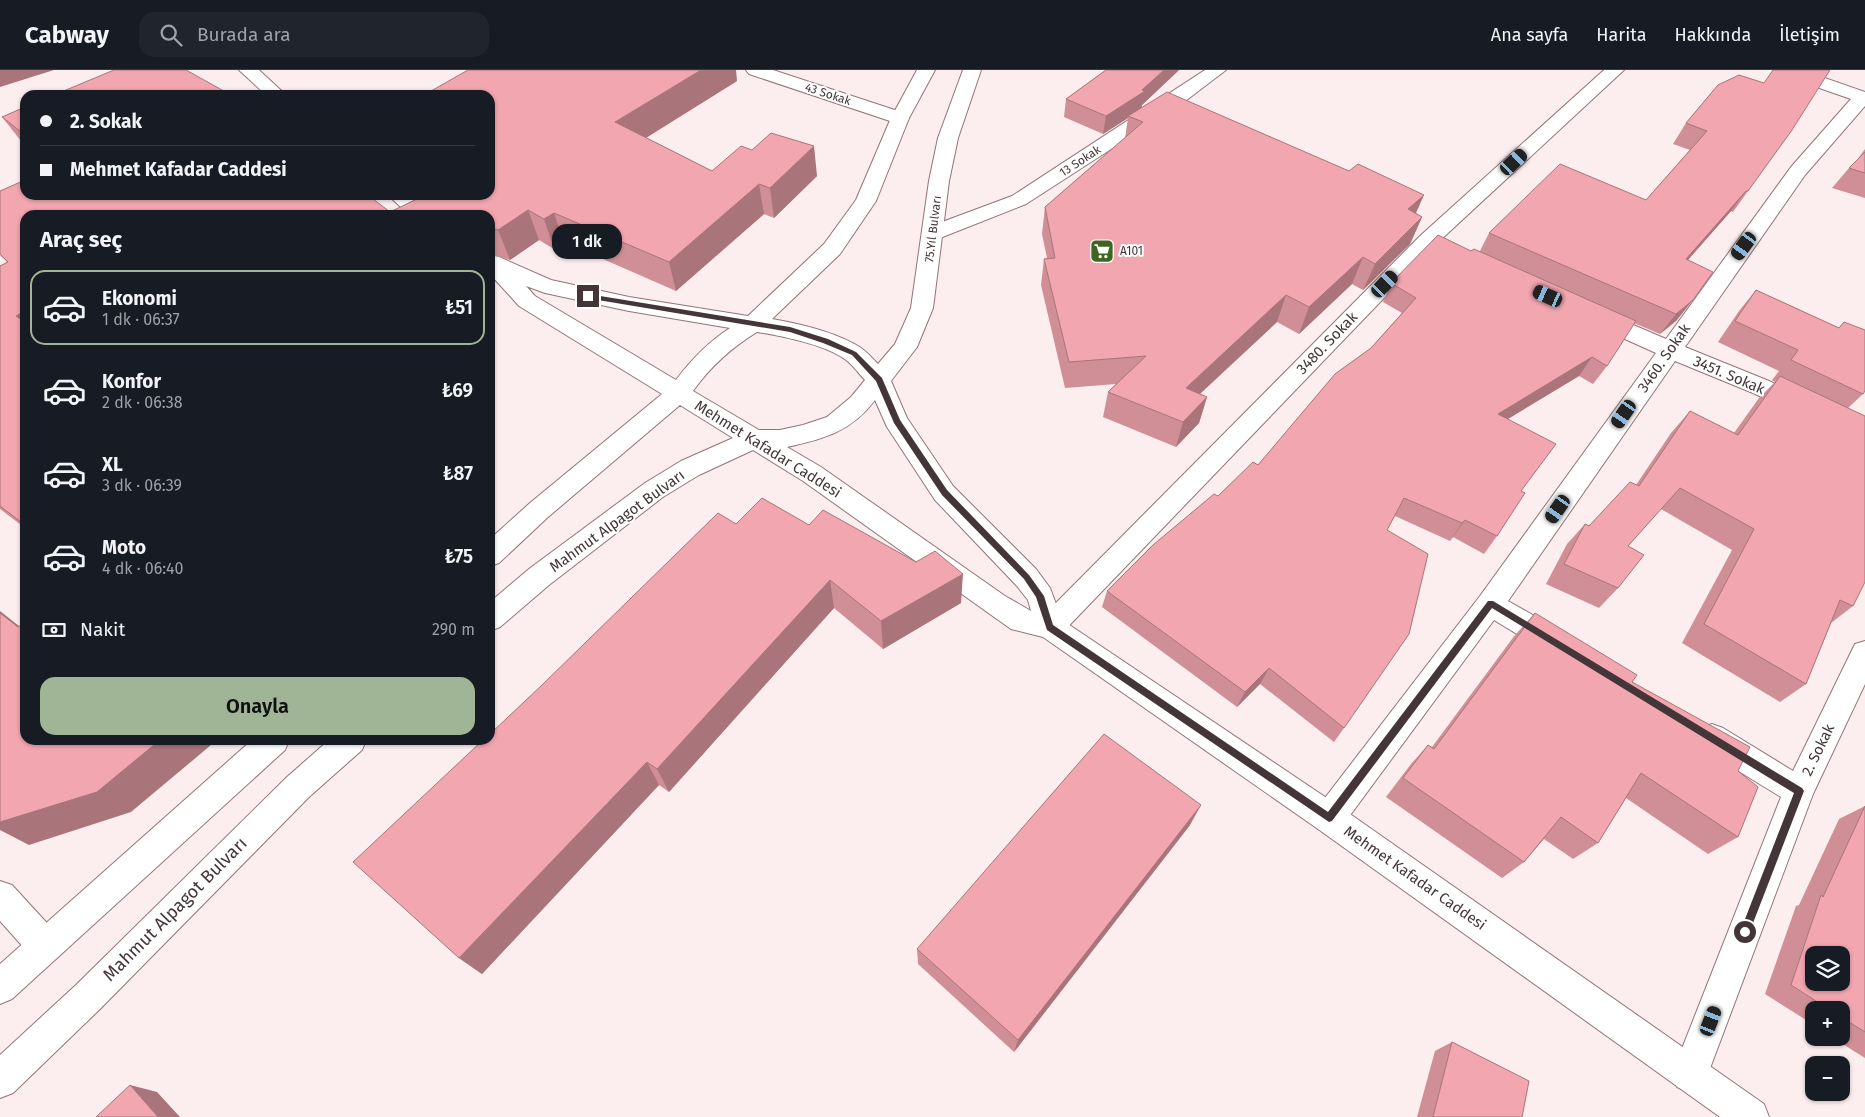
<!DOCTYPE html>
<html lang="tr">
<meta charset="utf-8">
<style>
body{margin:0;font-family:"Fira Sans",sans-serif;background:#20242c;color:#f1f3f6;height:100vh;display:flex;flex-direction:column;font-size:19px;white-space:nowrap}
*{box-sizing:border-box;margin:0}
p{font-size:16px;color:#9ea1a6}
.icon{flex:none;width:28px;height:28px;fill:none;stroke:currentColor;stroke-width:2;stroke-linecap:round;stroke-linejoin:round}
.map{position:relative;flex:1;overflow:hidden}
.details{position:absolute;left:20px;top:140px;width:475px;height:535px;display:flex;flex-direction:column;background:#171b24;border-radius:15px;box-shadow:0 1px 4px #0004}
.details>*{flex:none}
.hud{position:absolute;left:20px;top:20px;width:475px;height:110px;border-radius:15px;box-shadow:0 1px 4px #0004;display:grid;align-content:center;height:110px;padding:0 20px;background:#171b24}
.buttons{position:absolute;left:1805px;top:876px;display:grid;gap:10px}
.buttons a{display:grid;place-items:center;width:45px;height:45px;border-radius:10px;background:#171b24;box-shadow:0 1px 4px #0004;font-size:25px}
.end{position:absolute;width:22px;height:22px;margin:-11px;border:6px solid #443638;background:#fff;box-shadow:0 0 0 2px #fff}
.from{border-radius:50%}
.bubble{position:absolute;height:35px;border-radius:15px;background:#171b24;box-shadow:0 1px 4px #0004;font-size:16px;font-weight:600;line-height:35px;text-align:center}
.car{position:absolute;width:15px;height:30px;margin:-15px -8px;border-radius:6px;box-shadow:0 0 4px 1px #0007;background:linear-gradient(#222 24%,#8ab4d8 0 40%,#222 0 76%,#8ab4d8 0 86%,#222 0)}
.hud b{display:flex;align-items:center;gap:18px;height:48px;font-size:19px}
.hud b+b{border-top:1px solid #363941}
.hud i{width:12px;height:12px;background:#f1f3f6}
ul{padding:0;list-style:none}
li{display:flex;align-items:center;gap:15px;height:75px;margin:0 10px 8px;padding:0 10px;border:2px solid transparent;border-radius:15px}
li div{flex:1}
li b{display:block;font-size:19px}
li em{font-style:normal;font-weight:600}
li.active{border-color:#a0b496}
li>.icon{width:45px;height:45px;stroke-width:1.5}
h2{padding:0 20px;font-size:22px;line-height:60px}
.pay{display:flex;align-items:center;gap:12px;height:55px;padding:0 20px;font-size:19px}
.pay p{margin-inline-start:auto}
.button{display:flex;gap:10px;margin-top:auto;padding:10px 20px}
.button a{flex:1;height:58px;border-radius:15px;background:#a0b496;color:#111;font-size:20px;font-weight:600;line-height:58px;text-align:center}
header{display:flex;align-items:center;gap:30px;box-sizing:border-box;height:70px;padding:0 25px;background:#171b24;border-bottom:1px solid #363941}
header strong{font-size:24px}
nav{display:flex;gap:28px;margin-inline-start:auto;font-size:18px}
.search{width:350px;height:45px;background:#20242c;display:flex;align-items:center;gap:12px;box-sizing:border-box;padding:0 18px;border-radius:15px;color:#9ea1a6;font-size:19px}
.map>svg:first-child{display:block}
.lines{fill:none;stroke-linecap:round;stroke-linejoin:round}
.minor-casing{stroke:#937477;stroke-width:2}
.secondary-casing{stroke:#937477;stroke-width:2}
.minor{fill:#fff;fill-rule:evenodd}
.secondary{fill:#fff;fill-rule:evenodd}
.wall{fill:#d08f96}
.shaded-wall{fill:#a9747a}
.building{fill:#f2a6af;stroke:#a9747a;fill-rule:evenodd}
.route{fill:#443638}
.labels{text-anchor:middle;dominant-baseline:central;stroke-width:4;stroke-linejoin:round;paint-order:stroke}
.far-street-label{font-size:12px;fill:#443638;stroke:#fefefe}
.far-poi-label{font-size:12px;fill:#443638;stroke:#fefefe;text-anchor:start}
.street-label{font-size:15px;fill:#443638;stroke:#fefefe}
.near-street-label{font-size:18px;fill:#443638;stroke:#fefefe}
</style>
<header>
<strong>Cabway</strong>
<div class="search"><svg class="icon" aria-label="search" viewBox="0 0 24 24"><circle cx="10" cy="10" r="6"/><path d="M15 15l6 6"/></svg>Burada ara</div>
<nav><a>Ana sayfa</a><a>Harita</a><a>Hakkında</a><a>İletişim</a></nav>
</header>
<div class="map">
<svg width="1865" height="1047" viewBox="0 0 1865 1047">
<rect width="100%" height="100%" fill="#fcedee"/>
<g class="lines">
<g class="minor-casing">
<g id="minor">
<path d="M746 0H773L907 44 909 48 907 52 900 54 893 52 749 4Z"/>
<path d="M1205 0H1226L1184 32 1026 134 940 168 933 170 926 168 923 163 926 158 1012 126Z"/>
<path d="M1604 0H1624L1434 176 1060 565 1050 569 1040 565 1036 557 1040 549 1420 166Z"/>
<path d="M1776 0H1802L1865 22V36L1805 105 1685 277 1769 311 1865 357V377L1753 323 1675 291 1508 531 1568 565 1572 574 1568 583 1558 586 1548 583 1494 550 1340 759 1329 763 1318 759 1313 748 1318 737 1480 526 1656 283 1587 252 1584 247 1587 242 1595 239 1603 242 1666 269 1791 97 1851 29 1779 4Z"/>
<path d="M1865 571V614L1813 724 1703 1017 1690 1022 1677 1017 1672 1004 1781 727 1701 678 1697 668 1701 658 1712 654 1723 658 1793 701 1855 574Z"/>
<path d="M0 811 12 815 57 864 62 876 57 888 45 893 33 888 0 851Z"/>
</g>
</g>
<g class="secondary-casing">
<g id="secondary">
<path d="M239 0H259L286 25H266Z"/>
<path d="M917 0H935L909 48 876 131 840 184 772 249C801 254 836 262 861 278 867 282 873 289 878 294L895 274 911 238 929 111 938 68 963 0H981L958 68 949 111 933 238 917 277 891 311 907 348 953 416 1036 499 1050 518 1062 550 1340 737 1764 1034 1769 1047H1720L1318 759 1043 567 1011 559 803 411 753 380 699 405 663 427 549 515 500 557 490 561V532L529 499 645 413 681 391 733 368 680 335 548 447 499 493 490 496V469L530 433 662 324 519 236 490 204V185L499 187 551 210 629 227 748 246 824 174 856 130 891 48ZM526 216 545 223 629 241 730 258C708 272 691 290 676 310L535 226ZM757 262C782 266 826 275 846 290 853 295 859 304 865 310L851 327 827 347 803 355 780 360H759L693 321C711 296 731 278 757 262ZM875 330 887 357 935 430 1016 515 1028 530 1031 541 1005 526 821 397 787 377C824 369 852 361 875 330Z"/>
<path d="M388 125H411L432 145H409Z"/>
<path d="M252 670H289L285 680 12 929 0 934V894Z"/>
<path d="M329 670H366L362 680 309 727 100 939 13 1023 0 1028V985L76 915 287 707Z"/>
</g>
</g>
<use href="#minor" class="minor"/>
<use href="#secondary" class="secondary"/>
</g>
<g class="wall">
<path d="M1106 0H1179L1142 35V38L1416 143 1422 147 1410 174 1363 220 1352 214 1299 264 1277 252 1200 324 1207 327 1199 353 1176 377 1103 347 1108 322 1116 314 1065 318 1041 215 1044 189 1047 188 1042 164 1045 137 1125 68 1128 48 1103 64 1064 47 1066 29Z"/>
<path d="M737 11 646 68 712 101 817 106 774 148 764 144 676 221 564 172 554 179 539 170 510 190 490 184V145H25V458L0 439V196L7 192 0 185V121L390 142Z"/>
<path d="M1718 15 1748 121 1733 142 1731 141 1688 190 1677 250 1660 264 1634 253 1607 296 1593 314 1579 306 1508 349 1521 421 1497 466 1484 484 1453 467 1450 471 1395 446 1387 460 1344 658 1334 672 1260 614 1237 637 1102 537 1107 521 1218 426 1258 395 1371 278 1402 243 1383 232 1391 213 1471 181H1480L1489 163 1646 130 1690 80 1673 74 1686 53Z"/>
<path d="M25 37V76L2 47Z"/>
<path d="M1865 79V128L1832 118 1849 98 1857 90Z"/>
<path d="M1756 220 1839 258 1844 252 1863 324 1848 338 1853 536 1831 553 1806 614 1780 632 1682 573 1732 480 1661 439 1628 476 1618 518 1599 538 1546 514 1567 474 1585 454 1589 456 1636 415 1671 363 1690 341 1734 363 1759 328 1775 312 1772 310 1779 301 1718 272 1739 241Z"/>
<path d="M736 454 809 455 961 533 883 579 834 538 669 722 659 715 482 904 459 888Z"/>
<path d="M1535 543 1632 612 1738 701V767L1708 784 1626 728 1598 773 1573 789 1544 769 1524 792 1502 808 1386 727 1411 694 1428 675 1432 677 1515 565Z"/>
<path d="M1865 736V988L1833 968H1841V940H1814V955L1765 924 1796 836 1799 835 1839 749Z"/>
<path d="M1190 755 1014 982 918 894 917 879Z"/>
<path d="M1452 972 1522 1047H1417L1435 981Z"/>
</g>
<g class="shaded-wall">
<path d="M0 0H54L0 17Z"/>
<path d="M701 0H736L737 11 623 82 615 52Z"/>
<path d="M1164 0H1179L1142 35 1141 39 1128 46V48L1103 64 1106 46 1142 20Z"/>
<path d="M814 76 817 106 774 148 770 118Z"/>
<path d="M759 114 764 144 676 221 669 192Z"/>
<path d="M1746 121 1731 141 1671 209 1686 189Z"/>
<path d="M1424 125 1412 152 1408 139Z"/>
<path d="M528 140 539 170 510 190 498 160Z"/>
<path d="M554 143 564 172 554 179 544 149Z"/>
<path d="M1422 147 1410 174 1363 220 1375 194Z"/>
<path d="M1363 187 1352 214 1299 264 1309 237Z"/>
<path d="M1286 225 1277 252 1179 343 1186 318Z"/>
<path d="M1693 230 1677 250 1660 264 1676 244Z"/>
<path d="M25 241V256L16 246Z"/>
<path d="M1592 287 1579 306 1486 362 1498 344Z"/>
<path d="M1207 327 1199 353 1176 377 1183 352Z"/>
<path d="M1465 450 1453 467 1450 471 1462 453Z"/>
<path d="M963 504 961 533 883 579 881 551Z"/>
<path d="M830 510 834 538 669 722 657 699Z"/>
<path d="M0 541 19 556 0 569Z"/>
<path d="M1269 598 1260 614 1237 637 1245 622Z"/>
<path d="M160 670H217L131 742 29 775 0 760V752Z"/>
<path d="M647 692 659 715 482 904 459 888Z"/>
<path d="M1201 735 1190 755 1014 982 1018 970Z"/>
<path d="M130 1015 157 1022 180 1047H158Z"/>
</g>
<g class="building">
<path d="M114 0H186L231 25H54Z"/>
<path d="M468 0H701L615 52 712 101 741 76 752 80 771 63 814 76 770 118 759 114 669 192 554 143 544 149 528 140 498 160 490 158V145H25V241L16 246 25 252V455L0 436V196L8 192 0 184V121L25 110V125H368L390 142 425 125H490V25H424Z"/>
<path d="M1106 0H1164L1142 20 1145 21 1106 46 1066 29Z"/>
<path d="M1773 0H1830L1792 60 1748 121H1746L1686 189 1713 202 1693 230 1676 244 1489 163 1560 94 1646 130 1707 61 1686 53 1718 15 1739 5 1764 13Z"/>
<path d="M1167 22 1349 101 1358 94 1424 125 1408 139 1422 147 1375 194 1363 187 1309 237 1286 225 1186 318 1207 327 1183 352 1108 322 1146 286 1069 292 1044 189 1055 188 1045 137 1143 52 1128 46Z"/>
<path d="M25 37V65L2 47Z"/>
<path d="M1865 82V103L1849 98Z"/>
<path d="M1438 165 1471 181 1474 179 1636 251 1607 296 1592 287 1498 344 1556 374 1521 421 1525 423 1497 466 1465 450 1462 453 1404 428 1387 460 1428 484 1409 564 1344 658 1269 598 1245 622 1107 521 1153 475 1214 424 1218 426 1253 392 1258 395 1335 304 1371 278 1416 228 1391 213Z"/>
<path d="M1756 220 1839 258 1844 252 1865 260V321L1863 324 1791 290 1798 280 1735 251Z"/>
<path d="M1780 306 1865 346V512L1853 536 1840 530 1806 614 1704 554 1754 459 1680 418 1628 476 1644 485 1618 518 1564 494 1585 454 1589 456 1630 412 1639 416 1690 341 1738 365Z"/>
<path d="M762 428 809 455 823 440 916 492 935 481 963 504 881 551 830 510 657 699 647 692 459 888 353 792 483 670H490V664L541 616 718 443 736 454Z"/>
<path d="M0 543 18 557 25 553V670H160L97 722 0 752Z"/>
<path d="M1535 543 1637 605 1632 612 1750 677 1738 701 1758 717 1738 767 1641 703 1598 773 1561 747 1524 792 1403 708 1428 675 1434 679Z"/>
<path d="M1104 664 1201 735 1018 970 917 879Z"/>
<path d="M1865 736V962L1841 947V940H1830L1791 915 1821 825 1823 827ZM1814 885H1841V912H1814Z"/>
<path d="M1452 972 1529 1011 1522 1047H1433Z"/>
<path d="M130 1015 158 1047H96Z"/>
</g>
<path class="route" d="M588 224 790 257 828 269 856 282 882 308 900 350 947 420 1029 505 1044 526 1053 555 1328 742 1488 531H1493L1802 718 1804 721 1748 866 1745 867 1740 862 1794 723 1492 538 1332 751 1329 752 1047 560 1036 527 1024 509 942 425 894 353 876 311 852 285 823 273 790 262 586 228 585 226Z"/>
<defs>
<g id="supermarket-square" transform="scale(1.25)"><rect x="-9" y="-9" width="18" height="18" rx="4" fill="#3e6621" stroke="#fefefe"/><path d="M-6-5.5h2.5l.6 2H6L4.5 2H-2.5L-4.4-4H-6ZM-1.5 3.2a1.3 1.3 0 1 0 .1 0ZM3 3.2a1.3 1.3 0 1 0 .1 0Z" fill="#fff"/></g>
</defs>
<g fill-rule="evenodd">
<use href="#supermarket-square" x="1102" y="181"/>
</g>
<g class="labels">
<g class="far-street-label">
<text transform="translate(828 24) rotate(18)">43 Sokak</text>
<text transform="translate(1080 91) rotate(-33)">13 Sokak</text>
<text transform="translate(933 159) rotate(-83)">75.Yıl Bulvarı</text>
</g>
<g class="far-poi-label">
<text x="1120" y="181">A101</text>
</g>
<g class="street-label">
<text transform="translate(1327 273) rotate(-46)">3480. Sokak</text>
<text transform="translate(1664 288) rotate(-55)">3460. Sokak</text>
<text transform="translate(1729 305) rotate(23)">3451. Sokak</text>
<text transform="translate(768 379) rotate(32)">Mehmet Kafadar Caddesi</text>
<text transform="translate(617 451) rotate(-36)">Mahmut Alpagot Bulvarı</text>
<text transform="translate(1818 680) rotate(-64)">2. Sokak</text>
<text transform="translate(1415 808) rotate(35)">Mehmet Kafadar Caddesi</text>
</g>
<g class="near-street-label">
<text transform="translate(175 839) rotate(-45)">Mahmut Alpagot Bulvarı</text>
</g>
</g>
</svg>
<div class="buttons">
<a><svg class="icon" aria-label="layers" viewBox="0 0 24 24"><path d="M12 4l9 5-9 5-9-5zM3 14l9 5 9-5"/></svg></a>
<a>+</a>
<a>−</a>
</div>
<i class="end from" style="left:1745px;top:862px"></i>
<i class="end" style="left:588px;top:226px"></i>
<div class="bubble" style="left:552px;top:154px;width:70px">1 dk</div>
<i class="car" style="left:1514px;top:92px;rotate:47deg"></i>
<i class="car" style="left:1744px;top:176px;rotate:216deg"></i>
<i class="car" style="left:1385px;top:214px;rotate:44deg"></i>
<i class="car" style="left:1548px;top:226px;rotate:294deg"></i>
<i class="car" style="left:1624px;top:344px;rotate:215deg"></i>
<i class="car" style="left:1558px;top:439px;rotate:215deg"></i>
<i class="car" style="left:1711px;top:951px;rotate:21deg"></i>
<div class="hud">
<b><i class="from"></i>2. Sokak</b>
<b><i></i>Mehmet Kafadar Caddesi</b>
</div>
<section class="details">
<h2>Araç seç</h2>
<ul>
<li class="active"><svg class="icon" aria-label="car" viewBox="0 0 24 24"><path d="M5 17H2v-5l4-1 3-4h7l3 4 3 1v5h-3M9 17h6M6 11h13"/><circle cx="7" cy="17" r="2"/><circle cx="17" cy="17" r="2"/></svg><div><b>Ekonomi</b><p>1 dk · 06:37</p></div><em>₺51</em></li>
<li><svg class="icon" aria-label="car" viewBox="0 0 24 24"><path d="M5 17H2v-5l4-1 3-4h7l3 4 3 1v5h-3M9 17h6M6 11h13"/><circle cx="7" cy="17" r="2"/><circle cx="17" cy="17" r="2"/></svg><div><b>Konfor</b><p>2 dk · 06:38</p></div><em>₺69</em></li>
<li><svg class="icon" aria-label="car" viewBox="0 0 24 24"><path d="M5 17H2v-5l4-1 3-4h7l3 4 3 1v5h-3M9 17h6M6 11h13"/><circle cx="7" cy="17" r="2"/><circle cx="17" cy="17" r="2"/></svg><div><b>XL</b><p>3 dk · 06:39</p></div><em>₺87</em></li>
<li><svg class="icon" aria-label="car" viewBox="0 0 24 24"><path d="M5 17H2v-5l4-1 3-4h7l3 4 3 1v5h-3M9 17h6M6 11h13"/><circle cx="7" cy="17" r="2"/><circle cx="17" cy="17" r="2"/></svg><div><b>Moto</b><p>4 dk · 06:40</p></div><em>₺75</em></li>
</ul>
<div class="pay"><svg class="icon" aria-label="cash" viewBox="0 0 24 24"><path d="M3 7h18v10H3z"/><circle cx="12" cy="12" r="2"/></svg>Nakit<p>290 m</p></div>
<div class="button"><a>Onayla</a></div>
</section>
</div>
